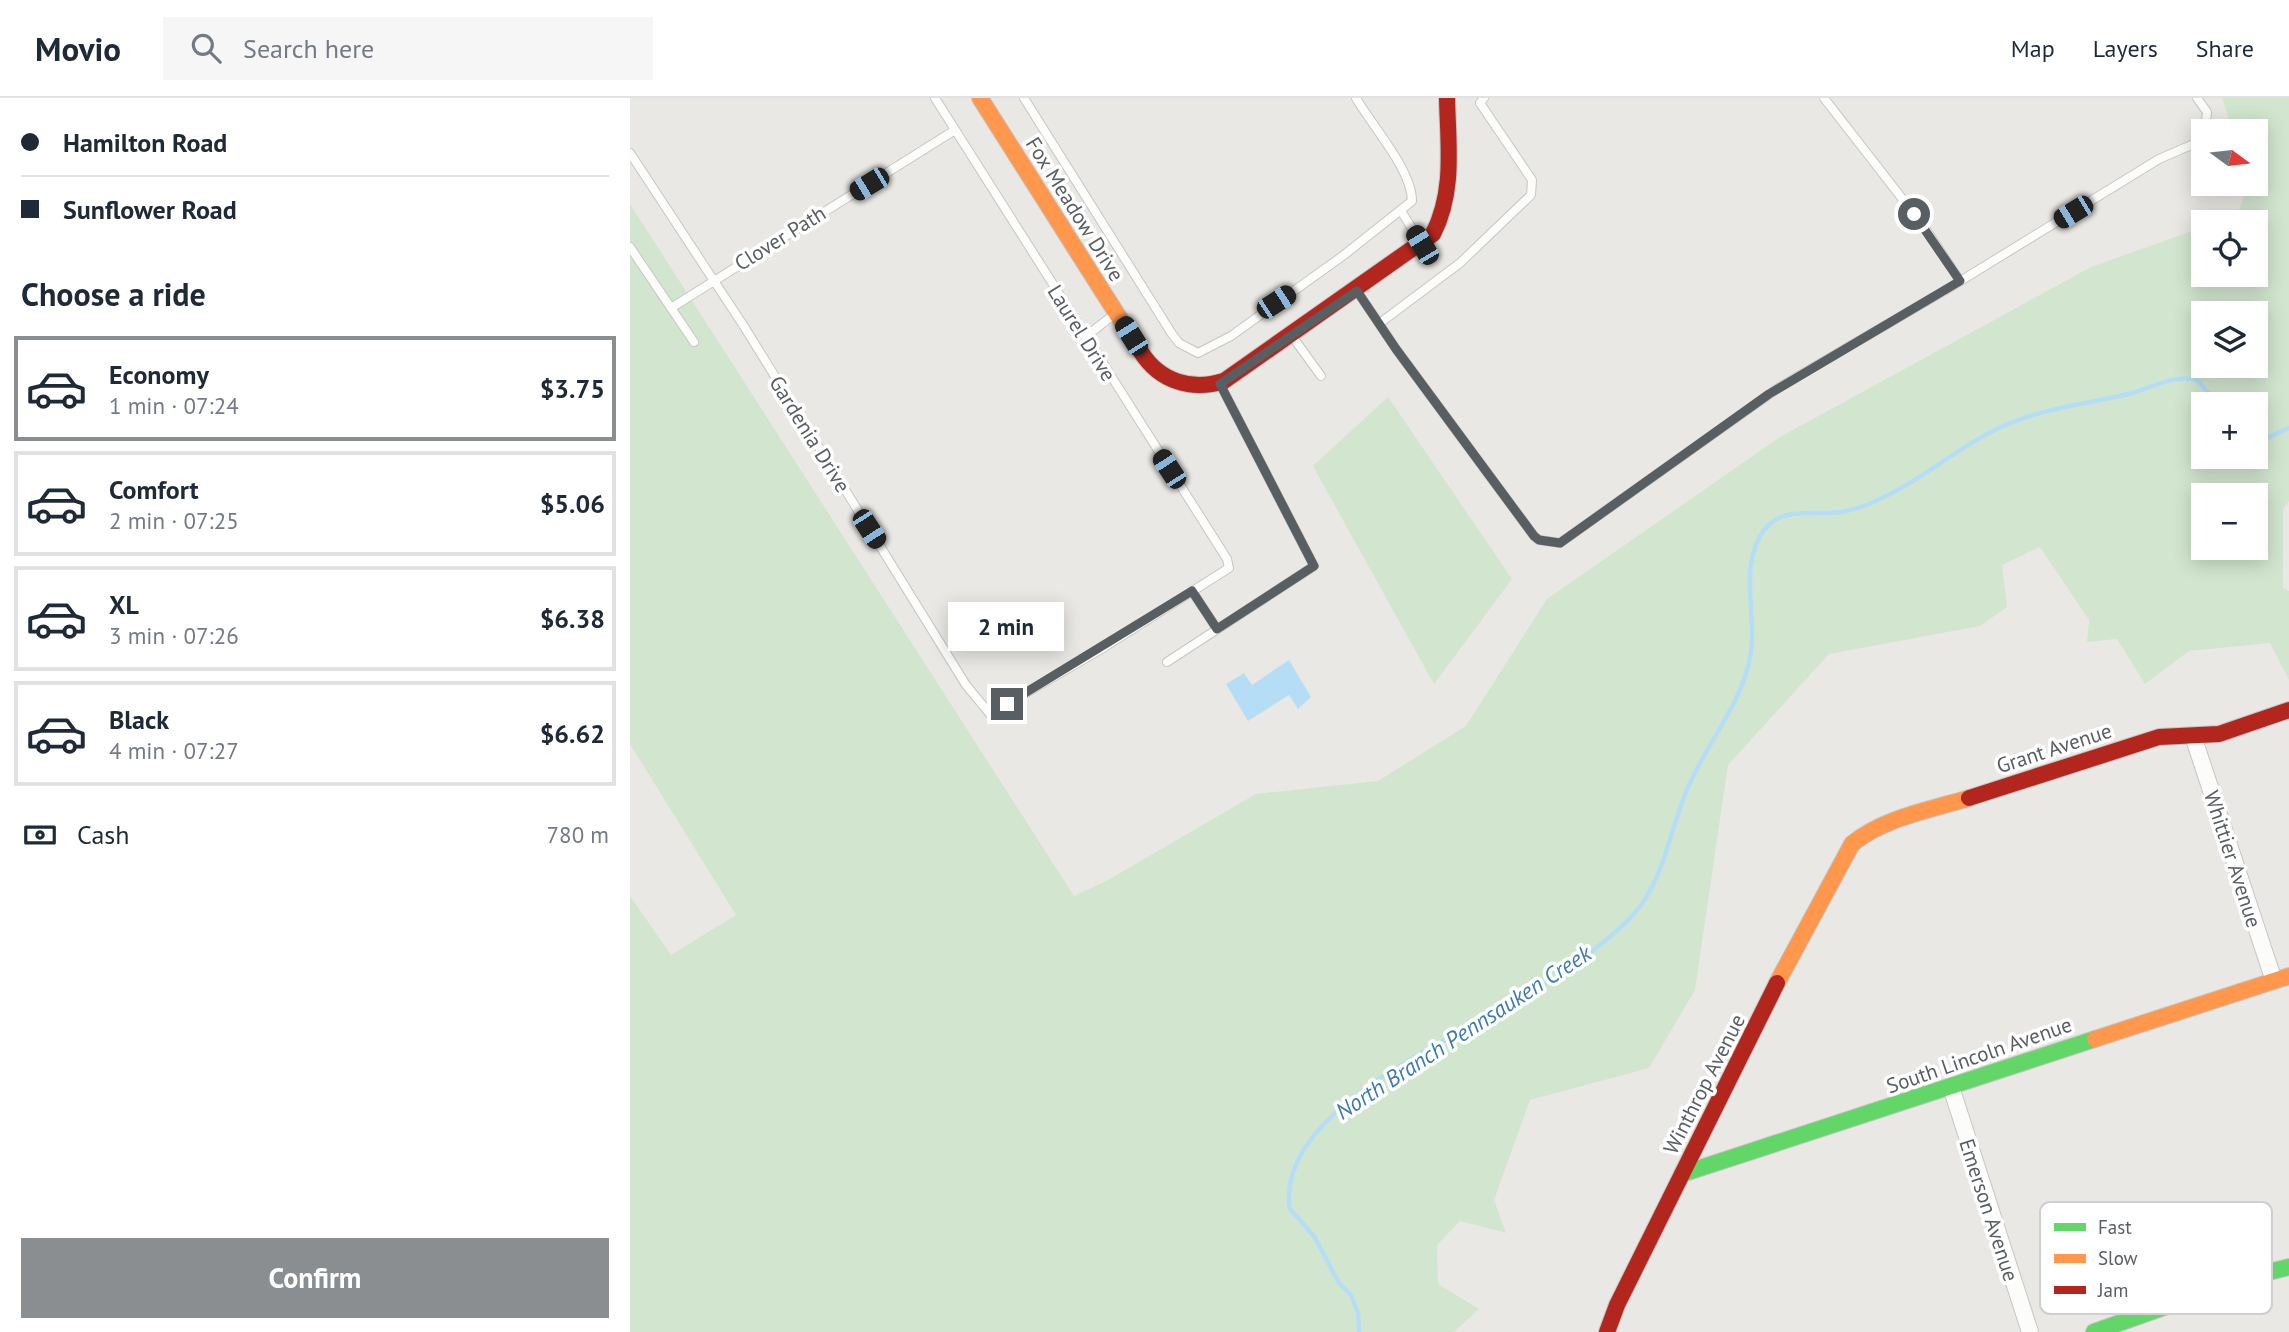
<!DOCTYPE html>
<meta charset="utf-8">
<style>
body{margin:0;font-family:"PT Sans",sans-serif;background:#f6f6f7;color:#1f2937;height:100vh;display:flex;flex-direction:column;font-size:26px;white-space:nowrap}
*{box-sizing:border-box;margin:0}
p{font-size:23px;color:#747a83}
.icon{flex:none;width:38px;height:38px;fill:none;stroke:currentColor;stroke-width:2;stroke-linecap:round;stroke-linejoin:round}
.map{position:relative;flex:1;overflow:hidden}
.drawer{display:flex;flex-direction:column;background:#fff;width:630px}
.drawer>*{flex:none}
.top-card{display:grid;align-content:center;height:154px;padding:0 21px;background:#fff}
.needle{width:46px;rotate:105deg}
.controls{position:absolute;left:1561px;top:21px;display:grid;gap:14px}
.controls a{display:grid;place-items:center;width:77px;height:77px;border-radius:0px;background:#fff;box-shadow:0 4px 18px #0003;font-size:35px}
.end{position:absolute;width:32px;height:32px;margin:-16px;border:9px solid #595e62;background:#fff;box-shadow:0 0 0 4px #fff}
.from{border-radius:50%}
.bubble{position:absolute;height:49px;border-radius:0px;background:#fff;box-shadow:0 4px 18px #0003;font-size:23px;font-weight:700;line-height:49px;text-align:center}
.car{position:absolute;width:21px;height:42px;margin:-21px -10px;border-radius:9px;box-shadow:0 0 5px 2px #0007;background:linear-gradient(#222 24%,#8ab4d8 0 40%,#222 0 76%,#8ab4d8 0 86%,#222 0)}
.top-card b{display:flex;align-items:center;gap:24px;height:66px;font-size:26px}
.top-card b+b{border-top:2px solid #e0e1e3}
.top-card i{width:18px;height:18px;background:#1f2937}
ul{padding:0;list-style:none}
li{display:flex;align-items:center;gap:21px;height:105px;margin:0 14px 10px;padding:0 7px;border:4px solid #e0e1e3;border-radius:0px}
li div{flex:1}
li b{display:block;font-size:26px}
li em{font-style:normal;font-weight:700}
li.current{border-color:#8b8e90}
li>.icon{width:63px;height:63px;stroke-width:1.5}
h2{padding:0 21px;font-size:32px;line-height:84px}
.pay{display:flex;align-items:center;gap:18px;height:77px;padding:0 21px;font-size:26px}
.pay p{margin-inline-start:auto}
.primary-button{display:flex;gap:14px;margin-top:auto;padding:14px 21px}
.primary-button a{flex:1;height:80px;border-radius:0px;background:#8b8e90;color:#fff;font-size:28px;font-weight:700;line-height:80px;text-align:center}
header{display:flex;align-items:center;gap:42px;box-sizing:border-box;height:98px;padding:0 35px;background:#fff;border-bottom:2px solid #e0e1e3}
header strong{font-size:33px}
nav{display:flex;gap:38px;margin-inline-start:auto;font-size:24px}
.search{width:490px;height:63px;background:#f6f6f7;display:flex;align-items:center;gap:18px;box-sizing:border-box;padding:0 24px;border-radius:0px;color:#747a83;font-size:26px}
main{display:flex;flex:1;min-height:0}
.map>svg:first-child{display:block}
.green{fill:#d2e6cf;fill-rule:evenodd}
.water{fill:#b5def6}
.lines{fill:none;stroke-linecap:round;stroke-linejoin:round}
.stream{stroke:#b5def6;stroke-width:4.5}
.lane-casing{stroke:#c6c6c6;stroke-width:10}
.street-casing{stroke:#c6c6c6;stroke-width:18}
.fast-casing{stroke:#c5c5c4;stroke-width:18}
.slow-casing{stroke:#c5c5c4;stroke-width:18}
.jam-casing{stroke:#c5c5c4;stroke-width:18}
.lane{stroke:#fcfcfb;stroke-width:8}
.street{stroke:#fcfcfb;stroke-width:16}
.fast{stroke:#63d668;stroke-width:16}
.slow{stroke:#ff974d;stroke-width:16}
.jam{stroke:#b3261e;stroke-width:16}
.route{stroke:#595e62;stroke-width:9}
.labels{text-anchor:middle;dominant-baseline:central;stroke-width:7;stroke-linejoin:round;paint-order:stroke}
.street-label{font-size:21px;fill:#595e62;stroke:#fff}
.water-label{font-size:23px;font-style:italic;fill:#3e7bae;stroke:#fff}
.key{fill:#fff;stroke:#cdcfd0;stroke-width:2}
.key-label{font-size:19px;fill:#595e62}
</style>
<header>
<strong>Movio</strong>
<div class="search"><svg class="icon" aria-label="search" viewBox="0 0 24 24"><circle cx="10" cy="10" r="6"/><path d="M15 15l6 6"/></svg>Search here</div>
<nav><a>Map</a><a>Layers</a><a>Share</a></nav>
</header>
<main>
<section class="drawer">
<div class="top-card">
<b><i class="from"></i>Hamilton Road</b>
<b><i></i>Sunflower Road</b>
</div>
<h2>Choose a ride</h2>
<ul>
<li class="current"><svg class="icon" aria-label="car" viewBox="0 0 24 24"><path d="M5 17H2v-5l4-1 3-4h7l3 4 3 1v5h-3M9 17h6M6 11h13"/><circle cx="7" cy="17" r="2"/><circle cx="17" cy="17" r="2"/></svg><div><b>Economy</b><p>1 min · 07:24</p></div><em>$3.75</em></li>
<li><svg class="icon" aria-label="car" viewBox="0 0 24 24"><path d="M5 17H2v-5l4-1 3-4h7l3 4 3 1v5h-3M9 17h6M6 11h13"/><circle cx="7" cy="17" r="2"/><circle cx="17" cy="17" r="2"/></svg><div><b>Comfort</b><p>2 min · 07:25</p></div><em>$5.06</em></li>
<li><svg class="icon" aria-label="car" viewBox="0 0 24 24"><path d="M5 17H2v-5l4-1 3-4h7l3 4 3 1v5h-3M9 17h6M6 11h13"/><circle cx="7" cy="17" r="2"/><circle cx="17" cy="17" r="2"/></svg><div><b>XL</b><p>3 min · 07:26</p></div><em>$6.38</em></li>
<li><svg class="icon" aria-label="car" viewBox="0 0 24 24"><path d="M5 17H2v-5l4-1 3-4h7l3 4 3 1v5h-3M9 17h6M6 11h13"/><circle cx="7" cy="17" r="2"/><circle cx="17" cy="17" r="2"/></svg><div><b>Black</b><p>4 min · 07:27</p></div><em>$6.62</em></li>
</ul>
<div class="pay"><svg class="icon" aria-label="cash" viewBox="0 0 24 24"><path d="M3 7h18v10H3z"/><circle cx="12" cy="12" r="2"/></svg>Cash<p>780 m</p></div>
<div class="primary-button"><a>Confirm</a></div>
</section>
<div class="map">
<svg width="1659" height="1234" viewBox="0 0 1659 1234">
<rect width="100%" height="100%" fill="#e9e8e4"/>
<g class="green">
<path d="M1592 0H1659V403L1653 411V490L1659 493V582L1640 545 1559 553 1515 586 1487 541 1457 544 1459 522 1410 449 1372 467 1377 509 1350 528 1199 556 1098 667 1065 892 1019 970 900 1002 864 1102 876 1135 830 1123 807 1147 808 1186 849 1211 824 1234H0V798L41 857 106 817 0 646V106L444 798 478 782 626 696 748 683 836 628 917 501 1150 339 1461 169 1573 129V177H1626V124H1587L1607 117 1619 86H1626V33H1603ZM1573 215H1626V268H1573ZM1573 306H1626V359H1573ZM1573 397H1626V450H1573Z"/>
<path d="M758 299 882 481 804 586 683 368Z"/>
</g>
<path class="water" d="M659 562 681 599 668 611 659 597 618 623 596 586 614 575 622 587Z"/>
<g class="lines">
<g class="stream">
<path d="M1626 345 1659 330"/>
<path d="M729 1234 728 1215 721 1197 709 1185 684 1138 660 1111C644 1016 817 943 883 906 921 884 973 849 1003 817 1035 782 1040 729 1059 687 1077 646 1108 610 1119 565 1129 524 1109 476 1130 438 1149 404 1186 420 1216 413 1232 410 1246 403 1260 396 1299 377 1331 347 1371 329 1412 310 1458 306 1502 295 1523 289 1545 276 1567 282L1588 306"/>
</g>
<g class="lane-casing">
<g id="lane">
<path d="M394 0 542 236 549 245 568 255 601 238 714 157 782 103C782 72 742 28 726 0"/>
<path d="M1194 0 1295 130 1330 183"/>
<path d="M1567 0 1577 14 1575 33"/>
<path d="M0 55 115 230 336 587 360 616 468 553 599 470 597 461 305 0"/>
<path d="M771 113 790 143"/>
<path d="M0 149 64 244"/>
<path d="M727 193 766 251 904 438 909 442 930 445 1148 290 1319 190 1529 61 1573 42"/>
<path d="M41 210 325 32"/>
<path d="M750 225 830 165 901 97 902 82 850 5 854 0"/>
<path d="M662 238 691 278"/>
<path d="M455 239 486 215"/>
<path d="M562 493 587 531"/>
<path d="M537 564 684 468 590 286"/>
</g>
</g>
<g class="street-casing">
<g id="street">
<path d="M1563 638 1644 883"/>
<path d="M1321 989 1400 1234"/>
</g>
</g>
<g class="fast-casing">
<g id="fast">
<path d="M1052 1076 1465 941"/>
<path d="M1464 1234 1619 1179 1659 1169"/>
</g>
</g>
<g class="slow-casing">
<g id="slow">
<path d="M350 0 511 254"/>
<path d="M1147 885 1222 746C1253 720 1300 712 1339 700"/>
<path d="M1465 941 1659 878"/>
</g>
</g>
<g class="jam-casing">
<g id="jam">
<path d="M511 254C530 284 562 293 594 283L803 136C825 93 818 47 817 0"/>
<path d="M1339 700 1529 639 1589 636 1659 612"/>
<path d="M977 1234 987 1207 1147 885"/>
</g>
</g>
<use href="#lane" class="lane"/>
<use href="#street" class="street"/>
<use href="#fast" class="fast"/>
<use href="#slow" class="slow"/>
<use href="#jam" class="jam"/>
</g>
<g class="lines">
<path class="route" d="M377 606 562 493 587 531 684 468 590 286 727 193 766 251 904 438 909 442 930 445 1139 296 1330 183 1284 116"/>
</g>
<g class="labels">
<g class="street-label">
<text transform="translate(445 111) rotate(58)">Fox Meadow Drive</text>
<text transform="translate(150 140) rotate(-32)">Clover Path</text>
<text transform="translate(452 235) rotate(58)">Laurel Drive</text>
<text transform="translate(180 336) rotate(58)">Gardenia Drive</text>
<text transform="translate(1424 650) rotate(-18)">Grant Avenue</text>
<text transform="translate(1603 761) rotate(72)">Whittier Avenue</text>
<text transform="translate(1349 957) rotate(-19)">South Lincoln Avenue</text>
<text transform="translate(1074 986) rotate(-63)">Winthrop Avenue</text>
<text transform="translate(1359 1112) rotate(72)">Emerson Avenue</text>
</g>
<g class="water-label">
<text transform="translate(833 934) rotate(-33)">North Branch Pennsauken Creek</text>
</g>
</g>
<rect x="1410" y="1104" width="232" height="112" rx="10" class="key"/>
<rect x="1424" y="1125" width="32" height="8" fill="#63d668"/>
<rect x="1424" y="1156" width="32" height="9" fill="#ff974d"/>
<rect x="1424" y="1188" width="32" height="8" fill="#b3261e"/>
<g class="key-label">
<text x="1468" y="1136">Fast</text>
<text x="1468" y="1167">Slow</text>
<text x="1468" y="1199">Jam</text>
</g>
</svg>
<div class="controls">
<a><svg class="needle" viewBox="-14 -14 28 28"><path d="M0-13l5 13h-10z" fill="#e53935"/><path d="M0 13l5-13h-10z" fill="#747a83"/></svg></a>
<a><svg class="icon" aria-label="locate" viewBox="0 0 24 24"><circle cx="12" cy="12" r="6"/><path d="M12 2v4M12 18v4M2 12h4M18 12h4"/></svg></a>
<a><svg class="icon" aria-label="layers" viewBox="0 0 24 24"><path d="M12 4l9 5-9 5-9-5zM3 14l9 5 9-5"/></svg></a>
<a>+</a>
<a>−</a>
</div>
<i class="end from" style="left:1284px;top:116px"></i>
<i class="end" style="left:377px;top:606px"></i>
<div class="bubble" style="left:318px;top:504px;width:116px">2 min</div>
<i class="car" style="left:239px;top:86px;rotate:239deg"></i>
<i class="car" style="left:1443px;top:114px;rotate:239deg"></i>
<i class="car" style="left:792px;top:147px;rotate:329deg"></i>
<i class="car" style="left:646px;top:204px;rotate:57deg"></i>
<i class="car" style="left:501px;top:238px;rotate:328deg"></i>
<i class="car" style="left:539px;top:371px;rotate:327deg"></i>
<i class="car" style="left:239px;top:431px;rotate:147deg"></i>
</div>
</main>
